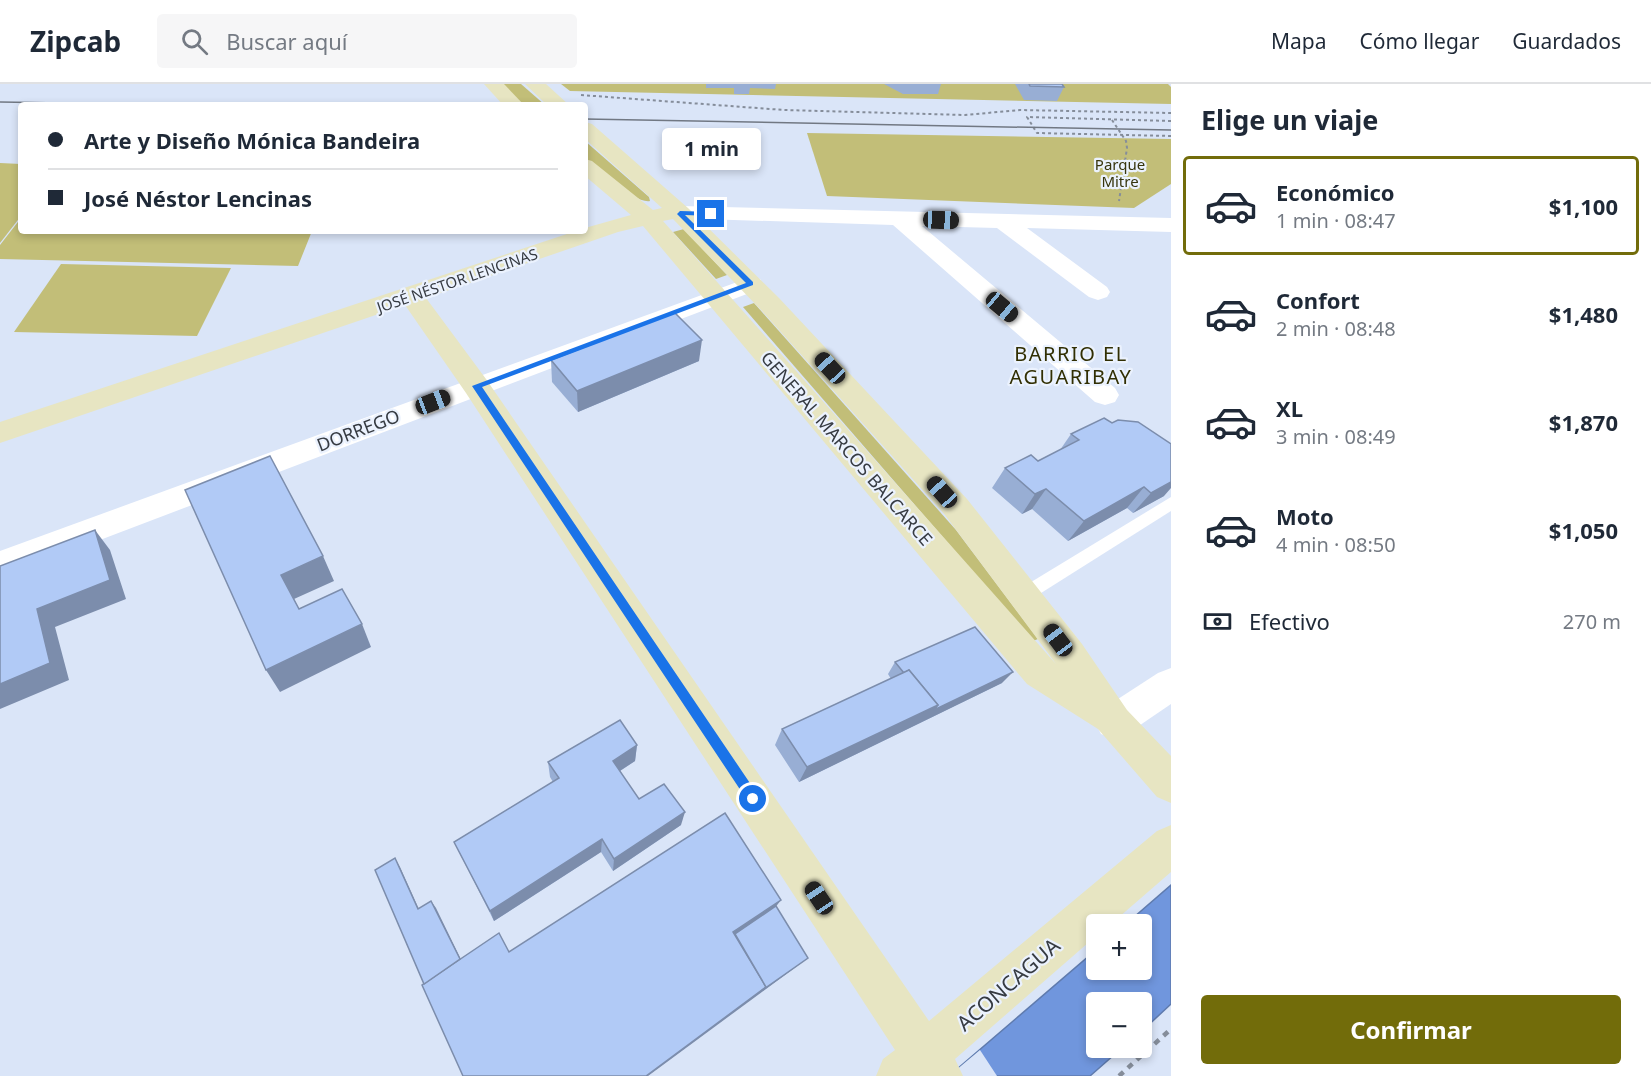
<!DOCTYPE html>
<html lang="es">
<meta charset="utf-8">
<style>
body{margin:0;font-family:"Noto Sans",sans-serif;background:#f6f6f7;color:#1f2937;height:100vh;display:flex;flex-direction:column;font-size:22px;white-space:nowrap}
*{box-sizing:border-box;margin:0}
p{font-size:20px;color:#747a83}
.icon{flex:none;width:33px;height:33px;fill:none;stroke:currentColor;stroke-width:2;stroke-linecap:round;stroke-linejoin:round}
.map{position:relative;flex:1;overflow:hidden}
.sheet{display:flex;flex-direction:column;background:#fff;width:480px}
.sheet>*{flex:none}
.hud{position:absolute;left:18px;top:18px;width:570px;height:132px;border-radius:6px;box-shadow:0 3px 9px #0003;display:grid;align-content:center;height:132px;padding:0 30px;background:#fff}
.tools{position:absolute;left:1086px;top:830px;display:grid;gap:12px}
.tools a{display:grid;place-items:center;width:66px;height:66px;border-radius:6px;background:#fff;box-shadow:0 3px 9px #0003;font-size:30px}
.end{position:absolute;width:27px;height:27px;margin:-14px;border:8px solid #1a73e8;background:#fff;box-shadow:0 0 0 3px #fff}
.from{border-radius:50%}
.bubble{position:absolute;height:42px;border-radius:6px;background:#fff;box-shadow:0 3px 9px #0003;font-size:20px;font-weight:700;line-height:42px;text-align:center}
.car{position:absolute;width:18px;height:36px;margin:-18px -9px;border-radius:8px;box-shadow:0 0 4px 2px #0007;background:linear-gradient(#222 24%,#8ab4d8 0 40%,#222 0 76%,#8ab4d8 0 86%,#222 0)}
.hud b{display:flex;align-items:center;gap:21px;height:57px;font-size:22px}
.hud b+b{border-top:2px solid #e0e1e3}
.hud i{width:15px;height:15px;background:#1f2937}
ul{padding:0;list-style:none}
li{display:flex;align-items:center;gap:18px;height:99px;margin:0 12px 9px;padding:0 18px;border:3px solid transparent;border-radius:6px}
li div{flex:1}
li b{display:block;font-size:22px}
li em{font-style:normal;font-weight:700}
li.active{border-color:#726c0a}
li>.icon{width:54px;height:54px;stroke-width:1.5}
h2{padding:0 30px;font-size:27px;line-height:72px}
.pay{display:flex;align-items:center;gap:15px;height:66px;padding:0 30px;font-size:22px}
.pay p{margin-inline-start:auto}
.action{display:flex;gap:12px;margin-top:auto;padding:12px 30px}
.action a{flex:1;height:69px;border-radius:6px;background:#726c0a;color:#fff;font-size:24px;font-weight:700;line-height:69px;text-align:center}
header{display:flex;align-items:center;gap:36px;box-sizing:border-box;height:84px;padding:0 30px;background:#fff;border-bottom:2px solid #e0e1e3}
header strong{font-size:28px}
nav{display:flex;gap:33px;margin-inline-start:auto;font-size:21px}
.search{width:420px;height:54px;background:#f6f6f7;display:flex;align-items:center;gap:15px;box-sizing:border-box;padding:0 21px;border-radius:6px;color:#747a83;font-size:22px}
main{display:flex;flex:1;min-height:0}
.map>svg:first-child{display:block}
.green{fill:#c2be78}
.water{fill:#7096dd;stroke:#5f7bae;stroke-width:1.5}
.pier{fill:#dae5f8}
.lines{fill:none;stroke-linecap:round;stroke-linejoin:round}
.path-far1{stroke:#858d9a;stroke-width:2;stroke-dasharray:3 3;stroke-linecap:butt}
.path{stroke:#858d9a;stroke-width:4.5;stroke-dasharray:6 6;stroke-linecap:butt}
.lane{fill:#fff;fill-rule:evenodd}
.street{fill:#fff;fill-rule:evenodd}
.secondary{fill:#e7e5c2;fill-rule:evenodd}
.tram{stroke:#717883;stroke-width:1.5}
.wall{fill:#98aed4}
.shaded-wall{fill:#7c8dac}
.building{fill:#b1caf6;stroke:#7c8dac;stroke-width:1.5}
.route{fill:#1a73e8}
.labels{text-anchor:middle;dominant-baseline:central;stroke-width:4.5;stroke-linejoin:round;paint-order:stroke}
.far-park-label{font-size:15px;fill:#37350d;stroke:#ebf2fe}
.far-street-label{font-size:15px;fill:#363b42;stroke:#ebf2fe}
.street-label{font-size:18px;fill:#363b42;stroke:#ebf2fe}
.neighbourhood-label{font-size:20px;letter-spacing:1.5px;fill:#312f03;stroke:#ebf2fe}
.near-street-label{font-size:21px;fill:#363b42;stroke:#ebf2fe}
</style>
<header>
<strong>Zipcab</strong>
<div class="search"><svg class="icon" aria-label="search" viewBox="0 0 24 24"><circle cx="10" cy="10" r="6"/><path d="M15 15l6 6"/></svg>Buscar aquí</div>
<nav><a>Mapa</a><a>Cómo llegar</a><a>Guardados</a></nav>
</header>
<main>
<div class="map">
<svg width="1171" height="992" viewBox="0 0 1171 992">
<rect width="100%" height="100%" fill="#dae5f8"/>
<g class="green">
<path d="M500 0H521L545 21H523Z"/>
<path d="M561 0H1168L1171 3V20L570 7Z"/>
<path d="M807 49 1171 55V100L1134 124 827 112Z"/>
<path d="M585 57 649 113 650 117C634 120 598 84 585 74Z"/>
<path d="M0 79 21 80V132L0 159Z"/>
<path d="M21 134V147H312L298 182 0 175V161Z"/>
<path d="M684 145 727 191 716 195 673 148Z"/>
<path d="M61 180 231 184 197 252 14 248Z"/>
<path d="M754 219 956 446 1038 555 1033 557 743 223Z"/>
</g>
<path class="water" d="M1171 801V920L1142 947V918H1096V963H1123L1090 992H949L1096 866V885H1142V840H1126Z"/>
<path class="pier" d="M980 966 997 992H949Z"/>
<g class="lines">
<g class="path-far1">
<path d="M581 11 784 26 965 31 1020 26 1171 29"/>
<path d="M1112 36 1126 57 1127 64 1119 117"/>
<path d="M1171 37 1027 33 1037 49 1171 52"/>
</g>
<path class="path" d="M1119 992 1171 945"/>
<path class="lane" d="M1171 413V427L1030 516H1018L1016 511 1018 506Z"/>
<g class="street">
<path d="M680 122 1171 134V148L1027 144 1107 203 1110 208 1107 213 1098 216 1089 213 997 144 922 142 1115 304 1119 311 1115 318 1105 321 1095 318 893 141 672 134 669 129 672 124Z"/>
<path d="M751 193 760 195 763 200 760 205 0 494V467Z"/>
<path d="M1171 584V620L1127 650 1114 655 1101 650 1095 638 1101 626 1158 589Z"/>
</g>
<g class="secondary">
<path d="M484 0H504L524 21H503Z"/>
<path d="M525 0H546L569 21H547Z"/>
<path d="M585 38 592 40 688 124 779 214 967 415 1082 560 1127 626 1171 672V719L1157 713 1098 645 1027 600 643 142 618 148 426 214 486 295 929 937 1157 747 1171 741V788L1111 840H1096V852L955 975 963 992H876L883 975 895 966 466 309 405 221 0 359V338L576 147H585V144L631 131 585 92V75L592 77 653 126 662 124 585 55ZM673 135 761 226 945 431 1056 580 663 137Z"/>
</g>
<g class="tram">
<path d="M0 18 185 21"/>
<path d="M585 35 1171 46"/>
</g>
</g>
<g class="wall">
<path d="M706 0H776L775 5 750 4 749 10H734V4H706Z"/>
<path d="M884 0H941L938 10H903Z"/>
<path d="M1015 0H1062L1064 3 1057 17 1024 16Z"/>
<path d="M551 276 699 277 578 328 552 298Z"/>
<path d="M1071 350 1164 412 1133 429 1127 424 1068 457 1032 425 1022 430 992 404 1005 384 1038 377 1060 366Z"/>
<path d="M895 578 1002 599 799 698 775 661 782 645 891 595 888 590Z"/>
<path d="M637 661 635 677 620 687 639 715 681 741 613 787 601 768 494 837 460 770 454 758 553 698 550 693 548 678Z"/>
</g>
<g class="shaded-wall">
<path d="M702 256 699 277 578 328 577 307Z"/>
<path d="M1171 398V404L1164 412 1133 429 1151 409Z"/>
<path d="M1144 403 1127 424 1068 457 1084 437Z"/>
<path d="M1046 405 1032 425 1022 430 1035 410Z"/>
<path d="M95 446 110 466 126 515 55 543 69 596 0 625V600L37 525Z"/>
<path d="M323 472 334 497 294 515 311 549 281 491Z"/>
<path d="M362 540 371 563 280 608 266 586Z"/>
<path d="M1013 588 1002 599 799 698 807 683 938 621Z"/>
<path d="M637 661 635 677 612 692 613 677Z"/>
<path d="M685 728 681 741 613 787 614 775Z"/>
<path d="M602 755 601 768 494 837 490 827Z"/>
<path d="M395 774 400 783 422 832 418 825Z"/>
<path d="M781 816 771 829 731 856 733 848Z"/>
<path d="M431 817 436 824 466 886 462 881Z"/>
<path d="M808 874 648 992H646L766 903Z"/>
</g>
<g class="building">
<path d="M1029 0H1062L1064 3 1030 2Z"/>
<path d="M674 228 702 256 577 307 551 276Z"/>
<path d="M1104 334 1112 339 1118 336 1138 338 1171 360V398L1151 409 1144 403 1084 437 1046 405 1035 410 1005 384 1031 371 1038 377 1079 356 1071 350Z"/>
<path d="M270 372 323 472 281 491 299 525 342 505 362 540 266 586 185 406Z"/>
<path d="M95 446 110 496 37 525 50 579 0 600V482Z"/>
<path d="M975 543 1013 588 934 626 938 621 909 586 904 589 895 578Z"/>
<path d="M909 586 938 621 807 683 782 645Z"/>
<path d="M620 636 637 661 613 677 639 715 664 700 685 728 614 775 602 755 490 827 454 758 559 694 548 678Z"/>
<path d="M725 729 781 816 733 848 766 903 646 992H463L422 901 499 849 509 868Z"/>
<path d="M395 774 418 825 431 817 460 875 424 900 375 786Z"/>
<path d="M776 822 808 874 761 907 766 903 735 850Z"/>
</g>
<path class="route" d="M680 127 714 128 711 132 685 131 753 198V201L482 303 758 711V719L753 721 749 719 472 302 746 199 677 130Z"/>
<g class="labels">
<g class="far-park-label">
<text x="1120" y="80">Parque<tspan x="1120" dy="17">Mitre</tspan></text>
</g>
<g class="far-street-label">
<text transform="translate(457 196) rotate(-19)">JOSÉ NÉSTOR LENCINAS</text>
</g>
<g class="street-label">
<text transform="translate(358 346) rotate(-21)">DORREGO</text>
<text transform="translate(847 364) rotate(49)">GENERAL MARCOS BALCARCE</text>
</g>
<g class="neighbourhood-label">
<text x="1071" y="269">BARRIO EL<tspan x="1071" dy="23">AGUARIBAY</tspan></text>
</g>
<g class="near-street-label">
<text transform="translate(1008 900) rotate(-41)">ACONCAGUA</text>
</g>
</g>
</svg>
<div class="tools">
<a>+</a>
<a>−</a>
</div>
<i class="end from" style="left:753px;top:715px"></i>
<i class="end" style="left:711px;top:130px"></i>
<div class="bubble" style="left:662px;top:44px;width:99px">1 min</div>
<i class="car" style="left:941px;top:136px;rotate:92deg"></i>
<i class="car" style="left:1002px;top:223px;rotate:130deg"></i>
<i class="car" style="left:830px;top:284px;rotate:317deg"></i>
<i class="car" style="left:433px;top:318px;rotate:69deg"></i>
<i class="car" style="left:942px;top:408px;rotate:318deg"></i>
<i class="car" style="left:1058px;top:556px;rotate:323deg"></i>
<i class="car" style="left:819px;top:814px;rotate:326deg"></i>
<div class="hud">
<b><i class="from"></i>Arte y Diseño Mónica Bandeira</b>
<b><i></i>José Néstor Lencinas</b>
</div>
</div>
<section class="sheet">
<h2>Elige un viaje</h2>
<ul>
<li class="active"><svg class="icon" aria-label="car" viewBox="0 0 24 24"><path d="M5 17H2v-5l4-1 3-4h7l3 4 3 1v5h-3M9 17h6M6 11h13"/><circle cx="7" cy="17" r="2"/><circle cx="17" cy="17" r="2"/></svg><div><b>Económico</b><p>1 min · 08:47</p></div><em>$1,100</em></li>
<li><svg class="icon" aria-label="car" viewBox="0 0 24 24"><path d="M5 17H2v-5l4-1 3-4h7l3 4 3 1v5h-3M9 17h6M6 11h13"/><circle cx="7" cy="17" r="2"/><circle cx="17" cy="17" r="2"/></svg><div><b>Confort</b><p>2 min · 08:48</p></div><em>$1,480</em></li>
<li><svg class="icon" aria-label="car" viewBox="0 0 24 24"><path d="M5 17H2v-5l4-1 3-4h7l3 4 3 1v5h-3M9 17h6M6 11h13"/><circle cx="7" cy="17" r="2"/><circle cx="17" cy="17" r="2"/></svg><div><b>XL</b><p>3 min · 08:49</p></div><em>$1,870</em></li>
<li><svg class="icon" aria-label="car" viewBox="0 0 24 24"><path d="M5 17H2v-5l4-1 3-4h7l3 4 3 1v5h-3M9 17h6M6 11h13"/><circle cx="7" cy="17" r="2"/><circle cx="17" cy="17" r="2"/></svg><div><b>Moto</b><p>4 min · 08:50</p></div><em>$1,050</em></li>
</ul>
<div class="pay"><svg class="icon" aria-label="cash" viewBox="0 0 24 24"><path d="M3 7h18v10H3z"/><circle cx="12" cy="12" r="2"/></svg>Efectivo<p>270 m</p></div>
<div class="action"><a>Confirmar</a></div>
</section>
</main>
